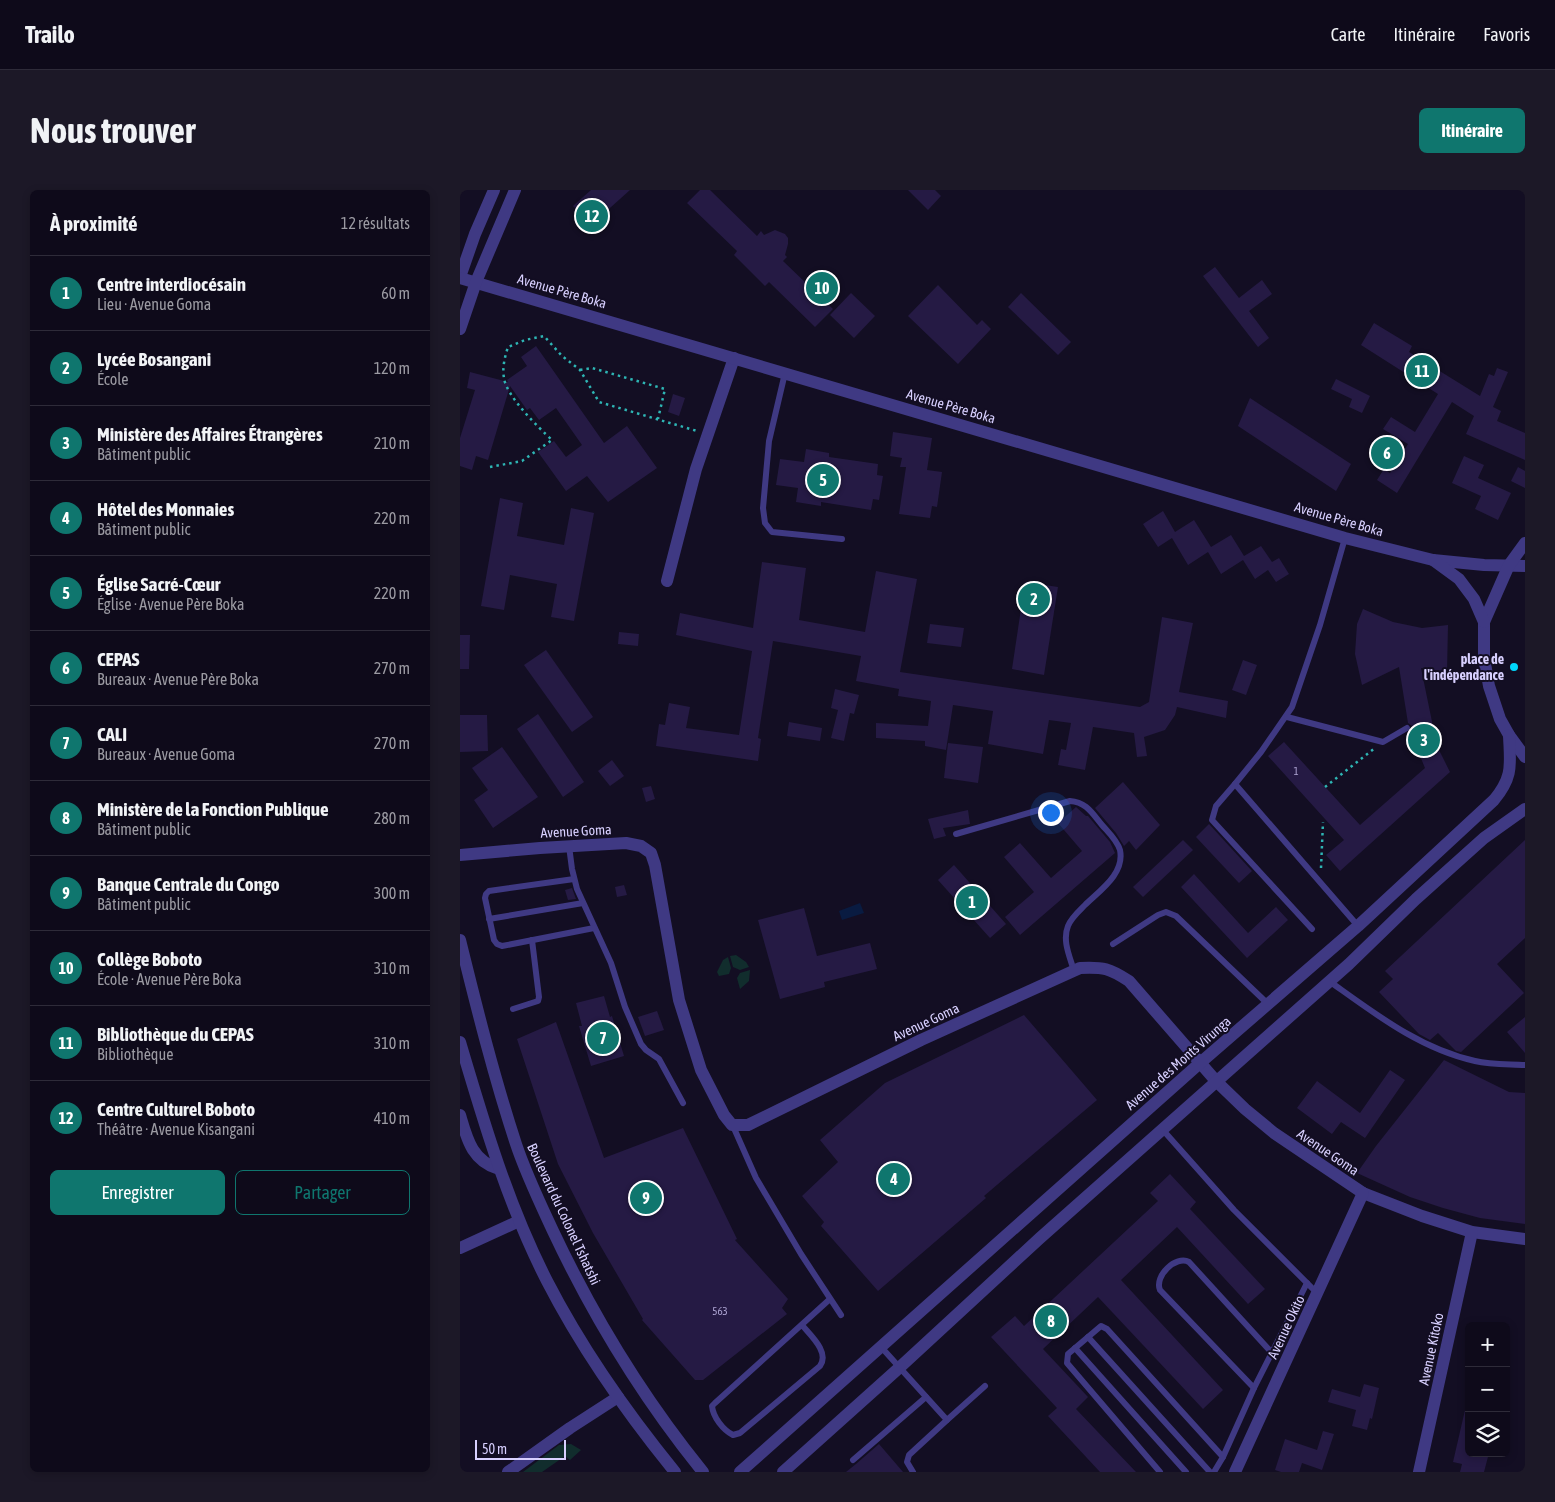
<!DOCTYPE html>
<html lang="fr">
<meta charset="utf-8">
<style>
:root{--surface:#0e0a1a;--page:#1c1827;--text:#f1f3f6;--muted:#9b9aa2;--line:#2e2b39;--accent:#0f766e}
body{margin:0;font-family:"Asap Condensed",sans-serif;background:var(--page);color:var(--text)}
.controls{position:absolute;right:15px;bottom:15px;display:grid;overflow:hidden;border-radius:8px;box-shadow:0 2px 8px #0003}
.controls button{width:45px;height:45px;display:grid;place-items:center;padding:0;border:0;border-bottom:1px solid var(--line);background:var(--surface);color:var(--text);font:25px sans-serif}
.scale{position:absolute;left:15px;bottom:12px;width:91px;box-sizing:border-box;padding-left:5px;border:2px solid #d8d0ff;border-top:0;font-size:14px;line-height:18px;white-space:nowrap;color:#d8d0ff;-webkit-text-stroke:4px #130e23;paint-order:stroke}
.you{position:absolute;left:590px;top:622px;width:18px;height:18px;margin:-12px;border:4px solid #fff;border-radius:50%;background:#1a73e8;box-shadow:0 0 0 8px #1a73e833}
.badge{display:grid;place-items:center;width:32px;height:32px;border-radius:50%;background:var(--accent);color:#fff;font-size:16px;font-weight:700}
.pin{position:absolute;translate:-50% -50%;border:2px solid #fff;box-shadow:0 1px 5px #0006}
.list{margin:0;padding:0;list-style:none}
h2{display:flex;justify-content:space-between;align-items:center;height:65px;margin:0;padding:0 20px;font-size:21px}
h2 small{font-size:16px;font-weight:400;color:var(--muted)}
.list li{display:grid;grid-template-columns:32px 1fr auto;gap:15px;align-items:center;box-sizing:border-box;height:75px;padding:0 20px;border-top:1px solid var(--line)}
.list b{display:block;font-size:19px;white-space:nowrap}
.list p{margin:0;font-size:16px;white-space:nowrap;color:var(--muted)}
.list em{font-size:16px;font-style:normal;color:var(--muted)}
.actions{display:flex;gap:10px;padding:15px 20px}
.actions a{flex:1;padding:11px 0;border:1px solid var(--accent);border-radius:8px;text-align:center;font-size:18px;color:var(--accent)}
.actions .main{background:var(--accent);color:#fff}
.icon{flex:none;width:28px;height:28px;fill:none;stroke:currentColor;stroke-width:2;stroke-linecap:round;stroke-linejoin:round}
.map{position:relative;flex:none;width:1065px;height:1282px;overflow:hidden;border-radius:8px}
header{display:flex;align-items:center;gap:30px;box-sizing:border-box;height:70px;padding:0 25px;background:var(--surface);border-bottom:1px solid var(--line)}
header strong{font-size:24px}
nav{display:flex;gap:28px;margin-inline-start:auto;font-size:18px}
.intro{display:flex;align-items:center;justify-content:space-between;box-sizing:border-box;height:120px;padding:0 30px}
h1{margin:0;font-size:35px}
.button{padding:12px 22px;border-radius:8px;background:var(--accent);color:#fff;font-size:18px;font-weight:700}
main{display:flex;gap:30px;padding:0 30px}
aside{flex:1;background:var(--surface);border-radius:8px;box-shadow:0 2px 8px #0003}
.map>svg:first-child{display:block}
.green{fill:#112d2d}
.water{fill:#091b41}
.building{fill:#251a44}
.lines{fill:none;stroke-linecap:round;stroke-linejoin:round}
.path{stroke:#2eb5b4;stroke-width:2.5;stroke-dasharray:2.5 4;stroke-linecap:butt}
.service{stroke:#3f3983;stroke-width:6}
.minor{stroke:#3f3983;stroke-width:12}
.tertiary{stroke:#3f3983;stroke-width:12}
.poi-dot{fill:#00d6fb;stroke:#130e23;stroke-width:2}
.labels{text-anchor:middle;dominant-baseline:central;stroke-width:4;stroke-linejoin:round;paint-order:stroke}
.number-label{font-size:11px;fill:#aba2d0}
.street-label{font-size:14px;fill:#d8d0ff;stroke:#130e23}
.poi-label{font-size:14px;font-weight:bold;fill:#d8d0ff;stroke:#130e23;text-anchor:end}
</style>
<header>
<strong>Trailo</strong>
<nav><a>Carte</a><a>Itinéraire</a><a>Favoris</a></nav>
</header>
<div class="intro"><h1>Nous trouver</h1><a class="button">Itinéraire</a></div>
<main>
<aside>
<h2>À proximité<small>12 résultats</small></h2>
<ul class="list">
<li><span class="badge">1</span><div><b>Centre interdiocésain</b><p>Lieu · Avenue Goma</p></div><em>60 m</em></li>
<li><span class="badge">2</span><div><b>Lycée Bosangani</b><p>École</p></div><em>120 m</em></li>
<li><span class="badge">3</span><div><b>Ministère des Affaires Étrangères</b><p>Bâtiment public</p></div><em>210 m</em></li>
<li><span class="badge">4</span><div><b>Hôtel des Monnaies</b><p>Bâtiment public</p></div><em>220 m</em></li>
<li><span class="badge">5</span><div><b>Église Sacré-Cœur</b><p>Église · Avenue Père Boka</p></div><em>220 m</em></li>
<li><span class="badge">6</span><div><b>CEPAS</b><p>Bureaux · Avenue Père Boka</p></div><em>270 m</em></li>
<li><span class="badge">7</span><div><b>CALI</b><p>Bureaux · Avenue Goma</p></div><em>270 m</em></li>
<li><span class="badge">8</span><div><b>Ministère de la Fonction Publique</b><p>Bâtiment public</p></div><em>280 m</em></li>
<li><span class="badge">9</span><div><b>Banque Centrale du Congo</b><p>Bâtiment public</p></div><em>300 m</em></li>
<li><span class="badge">10</span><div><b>Collège Boboto</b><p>École · Avenue Père Boka</p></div><em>310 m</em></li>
<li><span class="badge">11</span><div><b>Bibliothèque du CEPAS</b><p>Bibliothèque</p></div><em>310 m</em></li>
<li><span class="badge">12</span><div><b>Centre Culturel Boboto</b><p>Théâtre · Avenue Kisangani</p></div><em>410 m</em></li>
</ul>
<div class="actions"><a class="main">Enregistrer</a><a>Partager</a></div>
</aside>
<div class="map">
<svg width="1065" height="1282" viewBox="0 0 1065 1282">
<rect width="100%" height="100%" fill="#130e23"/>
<g class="green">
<path d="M276,765L286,772L289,777L280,780L273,777L270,766Z"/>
<path d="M268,767L271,778L269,784L259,786L257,782L263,770Z"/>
<path d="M290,780L289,791L280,799L277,788L280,783Z"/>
<path d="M111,1254L121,1260L110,1270L105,1266L82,1282H63L99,1255Z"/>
</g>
<path class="water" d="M400,713L404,723L382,730L379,721Z"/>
<g class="building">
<path d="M131,0H170L131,35L113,16Z"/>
<path d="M240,0H250L297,46L301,41L304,45L315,40L325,44L328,48V54L325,65L327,67L323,71L373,119L355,137L309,92L305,96L274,65L277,61L227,13Z"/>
<path d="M448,0H475L481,6L468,20Z"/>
<path d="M755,77L779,108L802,90L812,104L789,121L809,148L798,157L743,86Z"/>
<path d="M478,95L517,135L522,130L531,139L498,174L448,126Z"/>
<path d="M391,103L415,126L394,148L370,125Z"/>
<path d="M561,103L611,152L598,165L548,117Z"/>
<path d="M914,133L952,156L949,162L1020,206L1029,184L1034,186L1037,178L1048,182L1033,217L1041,221L1037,231L1065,243V270L1006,244L1014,226L992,212L937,303L917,290L924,279L930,283L948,254L923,239L931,227L955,242L978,204L901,155Z"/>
<path d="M76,156L144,253L167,236L197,278L148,312L127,286L106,301L78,262L94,251L106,267L122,255L96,218L79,230L70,218L67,220L50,196L28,270L16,266L12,280L0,276V248L15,200L7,198L10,182L48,192L47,190L67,176L61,167Z"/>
<path d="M876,189L910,206L902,223L889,217L892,209L871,199Z"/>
<path d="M213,204L225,208L219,226L208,222Z"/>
<path d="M790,208L891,274L876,301L778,236Z"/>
<path d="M433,242L472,248L467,280L482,282L477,317L472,316L470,328L439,324L446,277H440L442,268L430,266Z"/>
<path d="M346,259L369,263V267L418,274L417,285L423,286L419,310L413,309L411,320L361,312V316L336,312L338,298L316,295L320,269L344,272Z"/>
<path d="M1004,266L1024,275L1018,288L1051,303L1038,330L1015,319L1021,306L992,293Z"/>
<path d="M1058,277L1065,281V298L1051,291Z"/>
<path d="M40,308L63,313L57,346L104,355L111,318L134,323L114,431L91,427L97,394L50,385L44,420L21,416Z"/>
<path d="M703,321L715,342L734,330L751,357L771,345L784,366L801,356L812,372L819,368L829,384L816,392L808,380L795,389L783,370L761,384L748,362L728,375L712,348L698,357L683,334Z"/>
<path d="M302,372L346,378L339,430L405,442L416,381L457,389L440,482L680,517L689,512L702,427L733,433L719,502L768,511L766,528L717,517L715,525L705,540L684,547L687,566L677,567L674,543L633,537L625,580L598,575L601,559L606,560L611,533L589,530L583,564L528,554L533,521L493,515L486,560L465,556V551L416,548V533L468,536L471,511L438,506L439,499L396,491L401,466L313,451L298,548L301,549L298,571L196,556L199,534L205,535L209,513L230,517L226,538L279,545L292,461L216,445L220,423L293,438Z"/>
<path d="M565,392L598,397L584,485L552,479Z"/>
<path d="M903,419L933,432L962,438L988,435L987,482L961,478L977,556L990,582L880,681L866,665L884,650L808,566L824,552L900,635L965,578L950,542L952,536L948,533L939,477L902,495L895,464L897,434Z"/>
<path d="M470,434L504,438L501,457L467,453Z"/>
<path d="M159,442L179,444L178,456L158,454Z"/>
<path d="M0,445H10L9,479H0Z"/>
<path d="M86,460L133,527L112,542L64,475Z"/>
<path d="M783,470L797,475L786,505L772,500Z"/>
<path d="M375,499L399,505L394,524L390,523L384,551L371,548L378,520L371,518Z"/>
<path d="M78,524L124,592L103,607L57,539Z"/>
<path d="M0,525H27L28,561L0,562Z"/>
<path d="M329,532L362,538L360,551L327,546Z"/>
<path d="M488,553L523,557L518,593L484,588Z"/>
<path d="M42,557L78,607L33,638L14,610L28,600L12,578Z"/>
<path d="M152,570L164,586L150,596L138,581Z"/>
<path d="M663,592L700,635L676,660L669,651L664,656L656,643L635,618Z"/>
<path d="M191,596L195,609L186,612L182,598Z"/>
<path d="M616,617L626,626H628L650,652L655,663L560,745L545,727L574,702L544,667L560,653L591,688L622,661L598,633Z"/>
<path d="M508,620L510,634L483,638L486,646L474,649L468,629Z"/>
<path d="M749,634L792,681L779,693L736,647Z"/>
<path d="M723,650L733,660L683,707L673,697Z"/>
<path d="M1065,650V748L1037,774L1064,803L1001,862L996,861L978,843L970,850L959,844L919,802L933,789L925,781Z"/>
<path d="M494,675L546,734L530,748L478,690Z"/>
<path d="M734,684L788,743L816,717L828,730L787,768L721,697Z"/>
<path d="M164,695L167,705L157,707L155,697Z"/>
<path d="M112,698L116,709L108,710L105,700Z"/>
<path d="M344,718L357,766L410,753L417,779L364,792L365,797L320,809L298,730Z"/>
<path d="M144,806L150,827L152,826L164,866L131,876L119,836H122L116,813Z"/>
<path d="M197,821L204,840L185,846L178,827Z"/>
<path d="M564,825L637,910L524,1006L526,1008L418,1101L361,1036L364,1032L342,1006L378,972L360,950L425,893Z"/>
<path d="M1065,827V863L1047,842Z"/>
<path d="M96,832L144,968L223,938L277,1049L275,1050L328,1109L322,1118L327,1124L243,1190H235L182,1130L183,1129L133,1043L98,974L57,849Z"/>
<path d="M984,870L1049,902L1065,903V1034L1020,1028L983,1018L950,1007L897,983L916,956Z"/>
<path d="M930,880L945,890L905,948L881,932L872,944L837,918L857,891L900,923Z"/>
<path d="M710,984L736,1012L730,1019L805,1099L788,1114L717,1037L661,1090L763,1200L743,1219L638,1107L583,1159L628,1207L616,1219L676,1282H640L588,1226L597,1218L531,1147L555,1126L564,1136L698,1011L690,1003Z"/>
<path d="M904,1194L919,1198L912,1229L910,1228L907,1240L892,1236L896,1220L868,1212L872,1199L900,1207Z"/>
<path d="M1005,1220H1009V1263H1029L1024,1282H1000L1002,1274L993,1272Z"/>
<path d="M863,1241L874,1244L862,1280L842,1273L839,1282H821L815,1280L825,1249L857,1260Z"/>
<path d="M419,1254L443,1282H386L396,1274Z"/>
</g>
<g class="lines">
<g class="path">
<path d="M120,180L132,178L205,199L198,229"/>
<path d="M30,277L62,271L92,250C79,238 46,206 44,188C42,178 45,166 48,157L65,150L84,146L102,166L120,180L139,212L237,241"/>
<path d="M865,597L915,558"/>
<path d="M861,678L863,632"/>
</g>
<g class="service">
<path d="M325,183L309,251L303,318L305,333L312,342L382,349"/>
<path d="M885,348L860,435L832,517L801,562L775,594L898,736"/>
<path d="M827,527L923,552L947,538"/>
<path d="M775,594L756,616L752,630L852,739"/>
<path d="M496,644L610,611C626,612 632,623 642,635C648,642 657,650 660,660C665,684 639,701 625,715C619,721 611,728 608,736C602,751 610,767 614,781"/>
<path d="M109,656L112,679L117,699L151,773L165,817L181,854L186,860L199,869L223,913"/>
<path d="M114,689L29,701L26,704L25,708L34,750L37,754L42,756L134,738"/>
<path d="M29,729L123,713"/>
<path d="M653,754L698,725L706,722L716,726L808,814"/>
<path d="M869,791C914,823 960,859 1015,871C1031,875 1049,874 1065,875"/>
<path d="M53,819L78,811L79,807L72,750"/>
<path d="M273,936L296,988L341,1064L381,1125"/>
<path d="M702,939L774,1020L857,1103"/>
<path d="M342,1135C350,1145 370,1162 360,1176L280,1243L273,1245C263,1240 253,1227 252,1216L255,1213L370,1109"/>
<path d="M628,1147L750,1282"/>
<path d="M422,1158L487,1230L449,1265L447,1272L453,1282"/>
<path d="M615,1158L726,1282"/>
<path d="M794,1198L700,1100C694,1086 716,1065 729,1072L812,1163"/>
<path d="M487,1230L525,1196"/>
<path d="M763,1267L794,1198L847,1093"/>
<path d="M393,1270L466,1207"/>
<path d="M700,1282L607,1173L608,1164L641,1136L647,1139L763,1267L754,1282"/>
</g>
<g class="minor">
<path d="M207,391L236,279L274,168"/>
<path d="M0,665L80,658L166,653L181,656L191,663L195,675L219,810L241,880L264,925L272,935H288L461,850L620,778C644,777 649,778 669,791L756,891L785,919L814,943L903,1003L962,1026L1012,1042L1065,1049"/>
<path d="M0,925C7,949 12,971 39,979"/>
<path d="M0,1058L59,1031"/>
<path d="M48,1282L110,1238L158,1207"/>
<path d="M775,1282L903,1003"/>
<path d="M959,1282L1012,1042"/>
</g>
<g class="tertiary">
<path d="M0,87L15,44L34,0"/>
<path d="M0,88L885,348L973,370L1024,375L1065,376"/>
<path d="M0,139L16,92L55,0"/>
<path d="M1065,353L1049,375L1024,432V468L1029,496L1040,529L1049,545L1065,567"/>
<path d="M973,370L999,389L1014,409L1024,432"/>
<path d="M0,750C17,819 34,887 56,954C66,984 80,1013 93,1041C134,1128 183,1208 243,1282"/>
<path d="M0,852C24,933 48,1015 87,1091C122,1159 167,1223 215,1282"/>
<path d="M280,1282L740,873L898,736L1034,610C1054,586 1050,574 1049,545"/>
<path d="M323,1282L439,1178L580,1048L889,774L956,709L1024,648L1065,619"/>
</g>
</g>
<circle class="poi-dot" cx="1054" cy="477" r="5"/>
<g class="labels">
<g class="number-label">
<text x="836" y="581">1</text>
<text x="260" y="1121">563</text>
</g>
<g class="street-label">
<text transform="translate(102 101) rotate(16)">Avenue Père Boka</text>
<text transform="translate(491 216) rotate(16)">Avenue Père Boka</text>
<text transform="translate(879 329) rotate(16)">Avenue Père Boka</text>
<text transform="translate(116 641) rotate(-3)">Avenue Goma</text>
<text transform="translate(466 832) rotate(-25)">Avenue Goma</text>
<text transform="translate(718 873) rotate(-41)">Avenue des Monts Virunga</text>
<text transform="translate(868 962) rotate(34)">Avenue Goma</text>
<text transform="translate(104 1024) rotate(65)">Boulevard du Colonel Tshatshi</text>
<text transform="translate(826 1137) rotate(-65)">Avenue Okito</text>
<text transform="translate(971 1159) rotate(-78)">Avenue Kitoko</text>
</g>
<g class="poi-label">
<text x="1044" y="469">place de<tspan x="1044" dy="16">l'indépendance</tspan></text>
</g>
</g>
</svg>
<div class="controls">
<button>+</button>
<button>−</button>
<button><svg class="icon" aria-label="layers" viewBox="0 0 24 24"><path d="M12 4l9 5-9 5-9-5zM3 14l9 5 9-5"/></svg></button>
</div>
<div class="scale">50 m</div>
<div class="you"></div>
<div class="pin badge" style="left:512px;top:712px">1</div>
<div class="pin badge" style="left:574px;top:409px">2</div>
<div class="pin badge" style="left:964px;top:550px">3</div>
<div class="pin badge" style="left:434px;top:989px">4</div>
<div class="pin badge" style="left:363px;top:290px">5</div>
<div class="pin badge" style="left:927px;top:263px">6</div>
<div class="pin badge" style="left:143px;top:848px">7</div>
<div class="pin badge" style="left:591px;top:1131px">8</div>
<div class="pin badge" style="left:186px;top:1008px">9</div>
<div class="pin badge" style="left:362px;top:98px">10</div>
<div class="pin badge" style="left:962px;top:181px">11</div>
<div class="pin badge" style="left:132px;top:26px">12</div>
</div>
</main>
